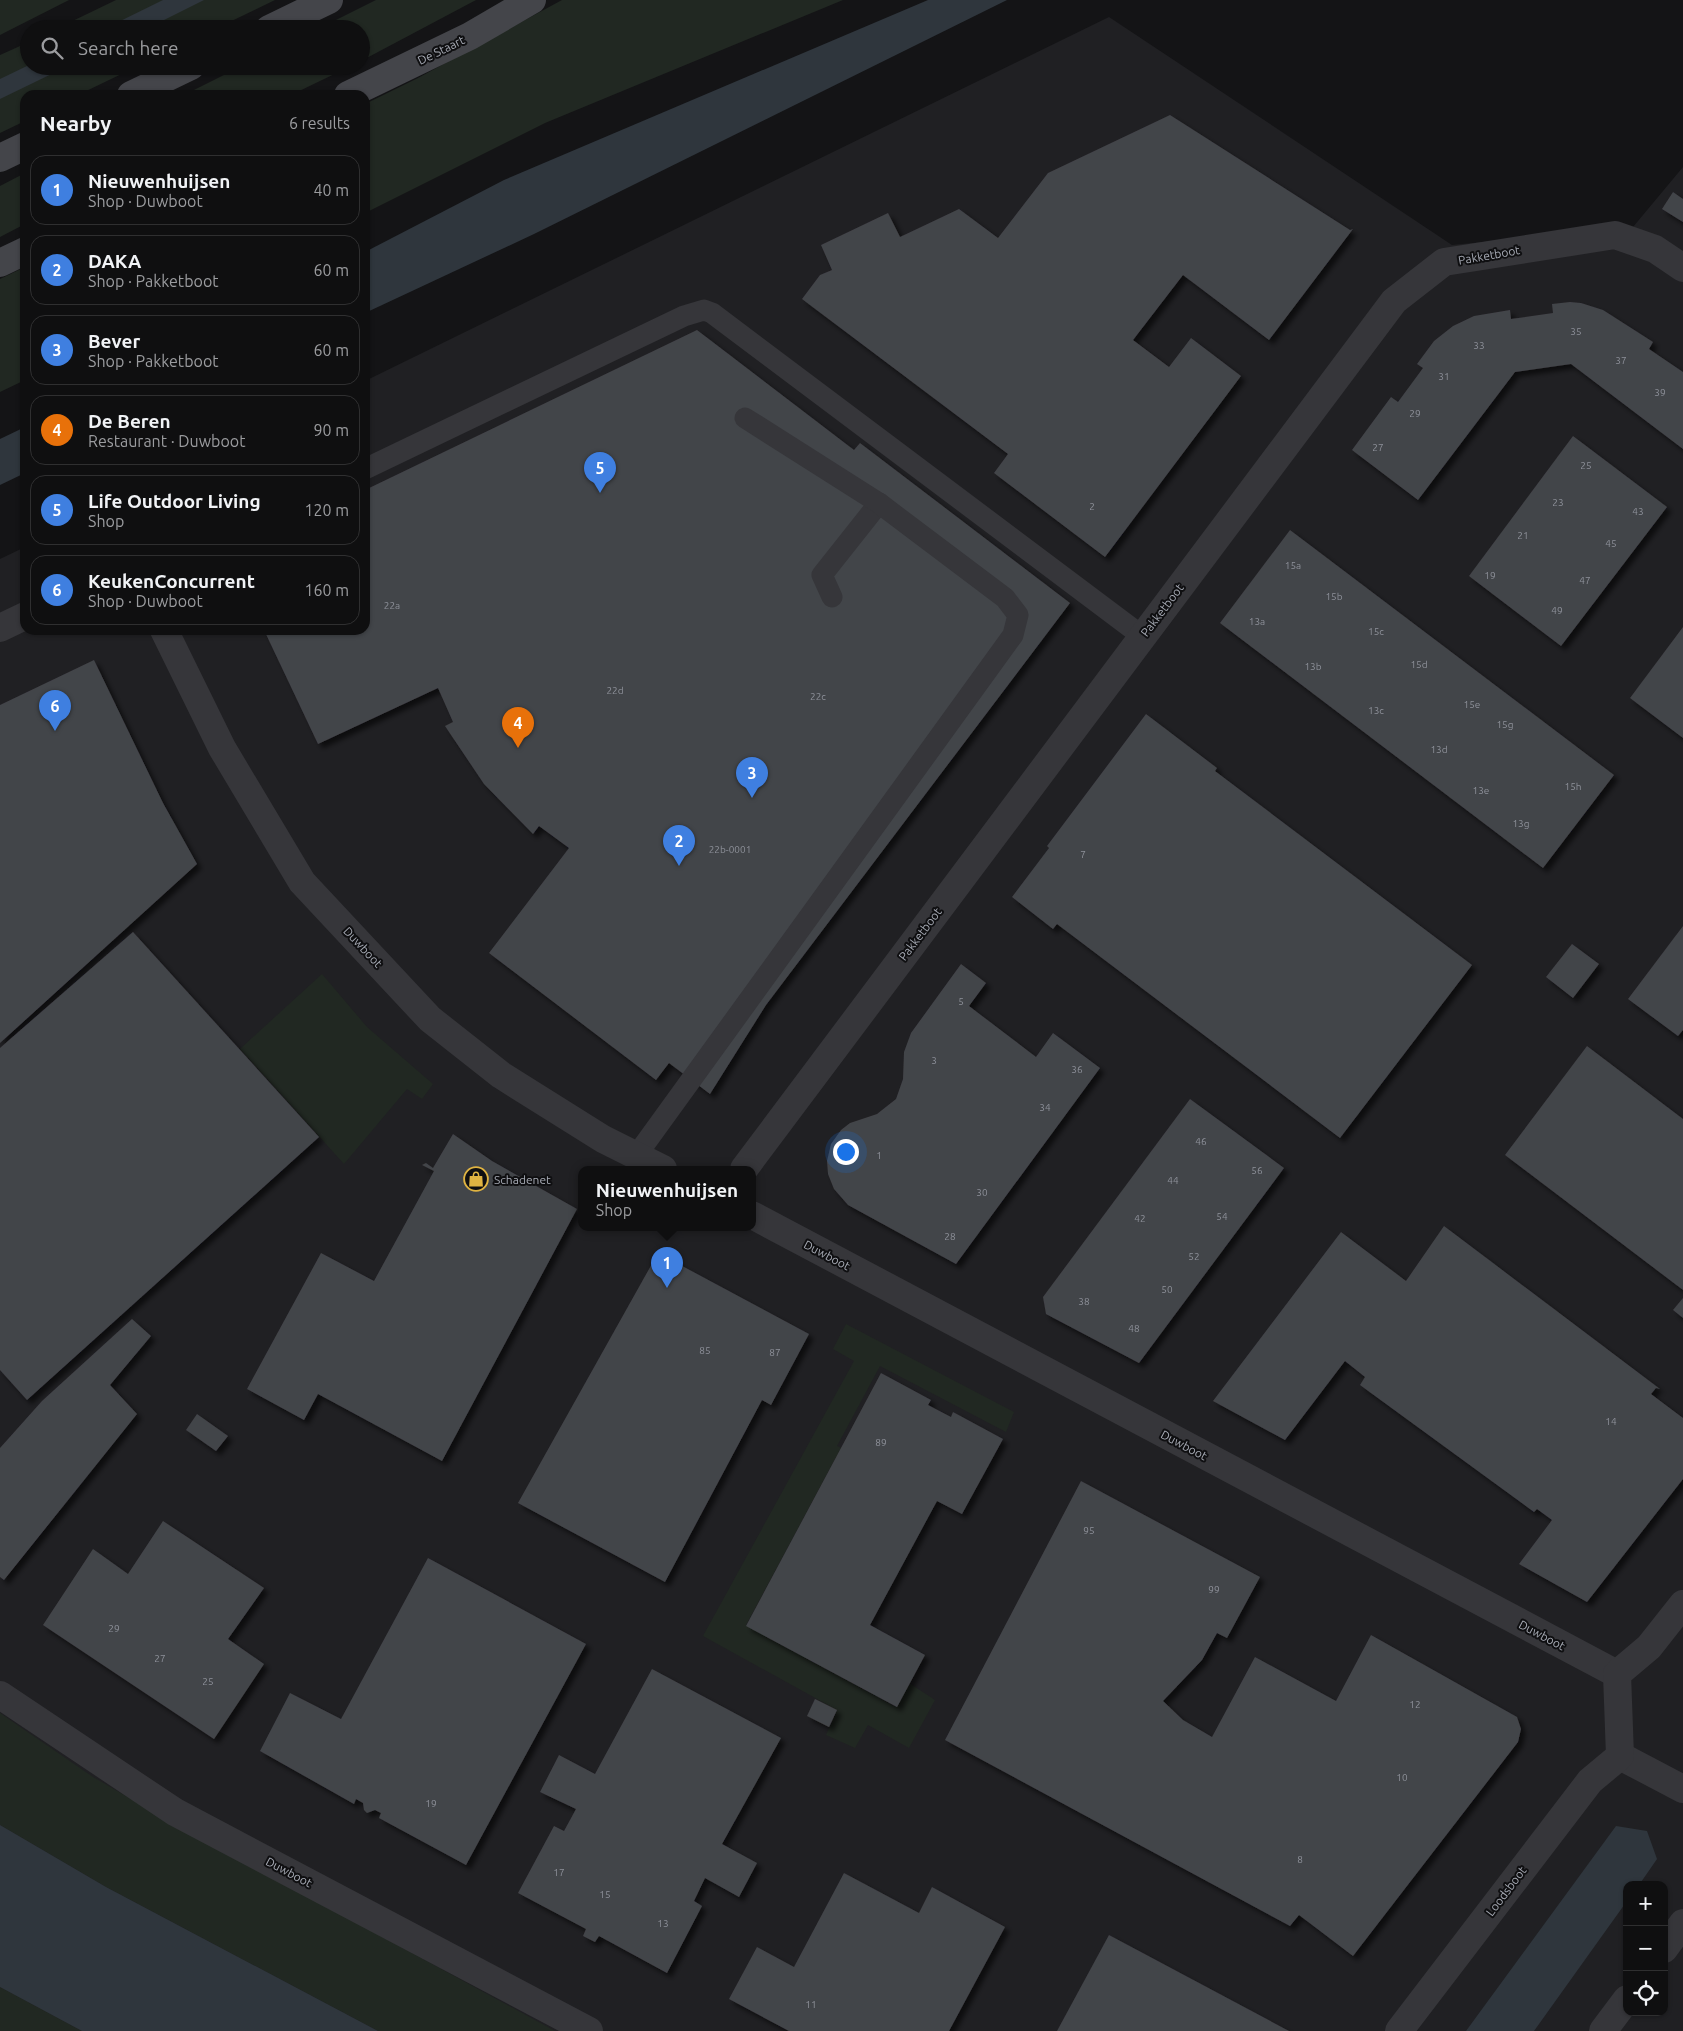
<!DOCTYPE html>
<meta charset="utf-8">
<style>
:root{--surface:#0f0f10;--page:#1d1d1e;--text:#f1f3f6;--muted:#9b9c9f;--line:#2f2f30;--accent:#d93025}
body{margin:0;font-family:Ubuntu,sans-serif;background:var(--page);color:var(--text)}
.controls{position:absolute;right:15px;bottom:15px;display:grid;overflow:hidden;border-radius:10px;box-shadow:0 1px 4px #0004}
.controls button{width:45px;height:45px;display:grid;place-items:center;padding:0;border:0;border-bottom:1px solid var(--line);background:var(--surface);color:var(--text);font:25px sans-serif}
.you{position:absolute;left:845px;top:1151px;width:18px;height:18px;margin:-12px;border:4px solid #fff;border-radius:50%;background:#1a73e8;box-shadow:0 0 0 8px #1a73e833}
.badge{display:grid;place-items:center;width:32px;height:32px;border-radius:50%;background:var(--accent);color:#fff;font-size:16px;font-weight:700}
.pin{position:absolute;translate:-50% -41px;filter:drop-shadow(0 1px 2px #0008)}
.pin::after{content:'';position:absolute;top:26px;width:18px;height:15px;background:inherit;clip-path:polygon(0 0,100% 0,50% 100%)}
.popup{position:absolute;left:578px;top:1166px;width:178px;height:65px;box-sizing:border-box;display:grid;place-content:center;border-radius:10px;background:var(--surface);filter:drop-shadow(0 1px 4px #0005);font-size:16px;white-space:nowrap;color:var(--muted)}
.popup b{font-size:19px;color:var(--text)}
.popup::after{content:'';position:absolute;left:50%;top:100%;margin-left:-10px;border:10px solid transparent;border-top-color:var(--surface)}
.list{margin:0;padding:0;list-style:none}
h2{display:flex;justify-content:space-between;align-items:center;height:65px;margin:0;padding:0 20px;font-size:21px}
h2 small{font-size:16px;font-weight:400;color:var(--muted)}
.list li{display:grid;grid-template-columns:32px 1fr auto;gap:15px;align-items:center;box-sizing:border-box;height:70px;margin:0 10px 10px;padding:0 10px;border:1px solid var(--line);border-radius:15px}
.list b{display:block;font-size:19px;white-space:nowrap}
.list p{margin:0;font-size:16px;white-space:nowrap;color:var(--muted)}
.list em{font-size:16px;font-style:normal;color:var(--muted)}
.icon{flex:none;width:28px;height:28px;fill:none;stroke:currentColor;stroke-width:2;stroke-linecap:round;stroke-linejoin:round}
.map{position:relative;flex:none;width:1683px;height:2031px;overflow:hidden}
.search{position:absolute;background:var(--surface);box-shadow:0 1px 4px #0004;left:20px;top:20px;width:350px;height:55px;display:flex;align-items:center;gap:12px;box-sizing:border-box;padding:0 18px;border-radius:28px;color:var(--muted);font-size:19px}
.panel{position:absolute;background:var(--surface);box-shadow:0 1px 4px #0004;left:20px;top:90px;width:350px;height:545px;border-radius:15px}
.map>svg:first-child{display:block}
.built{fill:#202023;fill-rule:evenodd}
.green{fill:#212822}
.water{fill:#2f363d}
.building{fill:#434449;filter:url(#shadow)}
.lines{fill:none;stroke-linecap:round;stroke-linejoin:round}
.lane{stroke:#36363a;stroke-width:21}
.street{stroke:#36363a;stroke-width:28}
.secondary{stroke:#44454a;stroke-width:28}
.labels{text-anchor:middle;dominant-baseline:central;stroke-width:4;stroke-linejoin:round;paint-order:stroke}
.number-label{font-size:10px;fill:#8e919a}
.street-label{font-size:12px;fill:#a7abb5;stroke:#0f0f11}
.poi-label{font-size:12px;fill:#a7abb5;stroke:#0f0f11;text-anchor:start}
</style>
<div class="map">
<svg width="1683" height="2031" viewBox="0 0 1683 2031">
<defs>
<filter id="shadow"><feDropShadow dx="4.5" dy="4.5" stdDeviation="2.5" flood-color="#0009"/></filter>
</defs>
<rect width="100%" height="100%" fill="#141416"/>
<path class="built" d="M1109,17L1452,245L1633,227L1683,167V2031H0V559L25,547V630H365V381ZM582,1169H752V1227H582ZM1627,1885H1664V2012H1627Z"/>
<g class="green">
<path d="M0,0H69L0,35Z"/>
<path d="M116,0H275L215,29H56Z"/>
<path d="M376,0H476L361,61V29H318Z"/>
<path d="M562,0H843L545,123L365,213V104L418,78Z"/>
<path d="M29,42V66H138L78,95H25V121L0,133V55Z"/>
<path d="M242,66H351L291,95H184Z"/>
<path d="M25,173V224L0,237V186Z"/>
<path d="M25,267V380L0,392V279Z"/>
<path d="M322,974L367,1027L433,1084L422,1099L407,1089L344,1164L240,1049Z"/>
<path d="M846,1324L1014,1412L1006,1432L880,1366L837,1446L841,1448L746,1625L896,1707L909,1683L935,1700L909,1748L868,1725L855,1748L826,1735L837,1710L703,1636L854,1361L833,1349Z"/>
<path d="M0,1713L93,1777L152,1811L555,2031H378L106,1887L0,1825Z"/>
<path d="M0,1987L82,2031H0Z"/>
</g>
<g class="water">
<path d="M163,0H204L146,29H104Z"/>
<path d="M928,0H1007L534,234L365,313V252L504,180Z"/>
<path d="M29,65L68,66L0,99V79Z"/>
<path d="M25,427V473L0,485V439Z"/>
<path d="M0,1825L106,1887L378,2031H82L0,1987Z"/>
<path d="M1616,1826L1647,1831L1657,1859L1639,1885H1627V1901L1534,2031H1466Z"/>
</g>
<g class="building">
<path d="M1170,115L1350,230L1353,229L1269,340L1183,275L1133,340L1169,367L1191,338L1241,376L1105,557L994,473L1008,454L802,299L820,275L832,270L821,245L888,213L900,237L959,209L998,238L1048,173Z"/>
<path d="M1673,192L1683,199V222L1662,209Z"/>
<path d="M1570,302L1581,303L1603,310L1653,342L1649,349L1683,372V449L1571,364L1515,372L1418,500L1352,450L1391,397L1398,402L1423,368L1417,364L1434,341L1453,326L1474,316L1510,310L1511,319L1553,313L1552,304Z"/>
<path d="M697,330L854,450L860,443L1070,603L766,1005L710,1094L669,1063L656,1080L489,953L569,848L539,826L533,834L484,784L445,726L453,722L438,688L318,744L264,630H365V490Z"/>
<path d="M1573,436L1667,507L1561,646L1469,576Z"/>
<path d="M1290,530L1614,775L1543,868L1220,623Z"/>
<path d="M1683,627V738L1630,698Z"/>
<path d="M94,660L163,803L197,864L0,1043V705Z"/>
<path d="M1146,714L1217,768L1215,771L1472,965L1340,1138L1057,924L1053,929L1012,897L1049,848L1047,846Z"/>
<path d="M1683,926V1030L1678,1036L1628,999Z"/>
<path d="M133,932L319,1137L27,1400L0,1370V1048Z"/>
<path d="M1572,944L1599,964L1573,998L1546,977Z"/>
<path d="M961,964L986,983L969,1006L1036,1057L1053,1033L1100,1068L956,1264L848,1205L834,1189L828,1174L827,1161L831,1144L841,1130L850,1123L877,1114L896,1099L903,1079L904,1052L911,1033Z"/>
<path d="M1587,1046L1683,1119V1290L1505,1155Z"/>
<path d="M1190,1099L1284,1168L1139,1363L1046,1314L1043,1297Z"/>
<path d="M453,1134L492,1161L577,1209L442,1461L318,1394L304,1420L247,1389L321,1253L374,1281L434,1171L422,1165L426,1163L433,1168Z"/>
<path d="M1444,1226L1660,1389L1656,1388L1651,1394L1683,1418V1479L1587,1602L1519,1564L1552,1520L1537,1509L1534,1512L1360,1385L1365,1377L1345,1361L1285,1440L1213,1401L1341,1232L1406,1281Z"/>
<path d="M658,1253L809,1334L771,1405L762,1400L665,1582L518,1503Z"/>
<path d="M1683,1298V1318L1673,1310Z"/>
<path d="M132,1319L151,1336L110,1385L137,1414L4,1580L0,1577V1448L42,1401Z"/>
<path d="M881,1373L931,1400L928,1405L951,1417L953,1412L1003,1439L962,1514L937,1501L870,1625L925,1655L897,1707L746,1626Z"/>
<path d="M197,1414L228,1436L216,1451L186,1430Z"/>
<path d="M1081,1481L1260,1577L1227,1638L1217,1633L1202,1660L1163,1701L1183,1720L1212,1737L1255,1657L1336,1701L1371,1635L1517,1717L1521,1729L1518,1742L1353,1956L1299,1915L1290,1926L945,1740Z"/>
<path d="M163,1521L264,1588L228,1639L264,1664L214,1739L43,1625L93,1549L128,1574Z"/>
<path d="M428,1558L586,1644L466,1865L379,1818L381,1813L375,1810L367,1813L364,1810L363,1803L356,1799L354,1804L260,1751L290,1693L341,1719Z"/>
<path d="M652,1669L781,1738L722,1844L757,1863L739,1897L705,1878L694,1901L702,1906L667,1973L599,1936L595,1942L583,1936L586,1929L518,1893L554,1826L564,1831L576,1809L540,1792L559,1755L595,1774Z"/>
<path d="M815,1699L837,1710L829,1727L807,1716Z"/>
<path d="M844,1873L919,1913L932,1887L1005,1927L949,2031H789L729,1999L757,1947L794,1967Z"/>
<path d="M1109,1935L1289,2031H1057Z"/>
</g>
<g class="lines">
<g class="lane">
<path d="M365,469L684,316L704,310L712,313L1142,636"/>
<path d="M832,597L822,575L879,503"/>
<path d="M636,1156L1013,635L1018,615L1005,598L879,503L745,418"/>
</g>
<g class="street">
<path d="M0,628L25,616"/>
<path d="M164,630L222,748L302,882L430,1019L501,1075L603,1139L663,1169"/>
<path d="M744,1169L1394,301L1444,262L1615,235L1655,249L1683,268"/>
<path d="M752,1215L1617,1674"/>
<path d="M0,1695L175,1812L589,2031"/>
<path d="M1620,1756L1683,1789"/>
<path d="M1664,1949L1683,1923"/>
<path d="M1399,2031L1590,1781L1620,1756L1617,1674L1649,1647L1683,1604"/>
<path d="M1603,2031L1627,1999"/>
</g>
<g class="secondary">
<path d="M269,29L329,0"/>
<path d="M131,95L191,66"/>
<path d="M348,95L470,36L532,0"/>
<path d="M0,158L25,146"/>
<path d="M0,263L25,251"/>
</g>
</g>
<defs>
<g id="shop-ring" transform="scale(1.25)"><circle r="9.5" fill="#0f0f11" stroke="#e0b442" stroke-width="1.5"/><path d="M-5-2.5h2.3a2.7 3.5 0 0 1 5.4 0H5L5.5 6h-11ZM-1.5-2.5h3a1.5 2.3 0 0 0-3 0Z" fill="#e0b442"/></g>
</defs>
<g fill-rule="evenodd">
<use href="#shop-ring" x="476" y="1179"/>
</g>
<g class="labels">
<g class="number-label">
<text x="1576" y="331">35</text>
<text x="1479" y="345">33</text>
<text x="1621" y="360">37</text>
<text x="1444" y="376">31</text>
<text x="1660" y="392">39</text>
<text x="1415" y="413">29</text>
<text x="1378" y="447">27</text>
<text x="1586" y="465">25</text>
<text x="1558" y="502">23</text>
<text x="1092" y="506">2</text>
<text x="1638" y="511">43</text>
<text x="1523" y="535">21</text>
<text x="1611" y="543">45</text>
<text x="1293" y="565">15a</text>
<text x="1490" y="575">19</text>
<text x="1585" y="580">47</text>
<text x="1334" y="596">15b</text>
<text x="392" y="605">22a</text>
<text x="1557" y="610">49</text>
<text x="1257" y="621">13a</text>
<text x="1376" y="631">15c</text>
<text x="1419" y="664">15d</text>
<text x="1313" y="666">13b</text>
<text x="615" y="690">22d</text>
<text x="818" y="696">22c</text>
<text x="1472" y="704">15e</text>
<text x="1376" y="710">13c</text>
<text x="1505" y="724">15g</text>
<text x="1439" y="749">13d</text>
<text x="1573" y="786">15h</text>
<text x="1481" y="790">13e</text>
<text x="1521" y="823">13g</text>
<text x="730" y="849">22b-0001</text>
<text x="1083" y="854">7</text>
<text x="961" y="1001">5</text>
<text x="934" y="1060">3</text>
<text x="1077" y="1069">36</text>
<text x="1045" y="1107">34</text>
<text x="1201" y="1141">46</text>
<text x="879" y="1155">1</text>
<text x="1257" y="1170">56</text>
<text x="1173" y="1180">44</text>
<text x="982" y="1192">30</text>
<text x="1222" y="1216">54</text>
<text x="1140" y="1218">42</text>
<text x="950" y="1236">28</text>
<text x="1194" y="1256">52</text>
<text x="1167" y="1289">50</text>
<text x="1084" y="1301">38</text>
<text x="1134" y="1328">48</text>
<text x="705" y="1350">85</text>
<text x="775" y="1352">87</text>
<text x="1611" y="1421">14</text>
<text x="881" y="1442">89</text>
<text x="1089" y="1530">95</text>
<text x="1214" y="1589">99</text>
<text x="114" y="1628">29</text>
<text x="160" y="1658">27</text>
<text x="208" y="1681">25</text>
<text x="1415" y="1704">12</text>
<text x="1402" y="1777">10</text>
<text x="431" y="1803">19</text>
<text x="1300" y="1859">8</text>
<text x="559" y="1872">17</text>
<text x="605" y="1894">15</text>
<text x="663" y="1923">13</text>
<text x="811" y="2004">11</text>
</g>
<g class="street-label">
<text transform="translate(441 50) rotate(-26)">De Staart</text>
<text transform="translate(1489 255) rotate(-10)">Pakketboot</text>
<text transform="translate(1162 610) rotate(-53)">Pakketboot</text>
<text transform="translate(920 934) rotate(-53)">Pakketboot</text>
<text transform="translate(363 947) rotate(47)">Duwboot</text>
<text transform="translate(827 1255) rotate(28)">Duwboot</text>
<text transform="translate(1184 1445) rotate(28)">Duwboot</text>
<text transform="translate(1542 1635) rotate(28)">Duwboot</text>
<text transform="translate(289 1872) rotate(28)">Duwboot</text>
<text transform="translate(1506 1891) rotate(-53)">Loodsboot</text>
</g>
<g class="poi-label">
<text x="494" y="1179">Schadenet</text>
</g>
</g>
</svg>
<div class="controls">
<button>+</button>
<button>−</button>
<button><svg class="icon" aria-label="locate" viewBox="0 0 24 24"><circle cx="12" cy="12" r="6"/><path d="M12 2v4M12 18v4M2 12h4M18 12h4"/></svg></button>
</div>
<div class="you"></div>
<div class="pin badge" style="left:667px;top:1288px;background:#3f7fe0">1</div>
<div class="popup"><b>Nieuwenhuijsen</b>Shop</div>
<div class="pin badge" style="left:679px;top:866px;background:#3f7fe0">2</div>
<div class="pin badge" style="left:752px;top:798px;background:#3f7fe0">3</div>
<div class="pin badge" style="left:518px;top:748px;background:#e8710a">4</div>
<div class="pin badge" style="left:600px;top:493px;background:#3f7fe0">5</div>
<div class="pin badge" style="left:55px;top:731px;background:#3f7fe0">6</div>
<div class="search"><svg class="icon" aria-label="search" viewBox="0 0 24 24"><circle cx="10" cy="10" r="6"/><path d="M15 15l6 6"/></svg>Search here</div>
<section class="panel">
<h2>Nearby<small>6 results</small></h2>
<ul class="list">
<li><span class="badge" style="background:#3f7fe0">1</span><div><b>Nieuwenhuijsen</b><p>Shop · Duwboot</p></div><em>40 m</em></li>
<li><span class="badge" style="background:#3f7fe0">2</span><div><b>DAKA</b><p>Shop · Pakketboot</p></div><em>60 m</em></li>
<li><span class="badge" style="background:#3f7fe0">3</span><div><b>Bever</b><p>Shop · Pakketboot</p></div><em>60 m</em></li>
<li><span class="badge" style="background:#e8710a">4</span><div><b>De Beren</b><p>Restaurant · Duwboot</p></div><em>90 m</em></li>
<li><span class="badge" style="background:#3f7fe0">5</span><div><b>Life Outdoor Living</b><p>Shop</p></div><em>120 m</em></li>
<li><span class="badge" style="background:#3f7fe0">6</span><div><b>KeukenConcurrent</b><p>Shop · Duwboot</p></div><em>160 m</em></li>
</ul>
</section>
</div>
